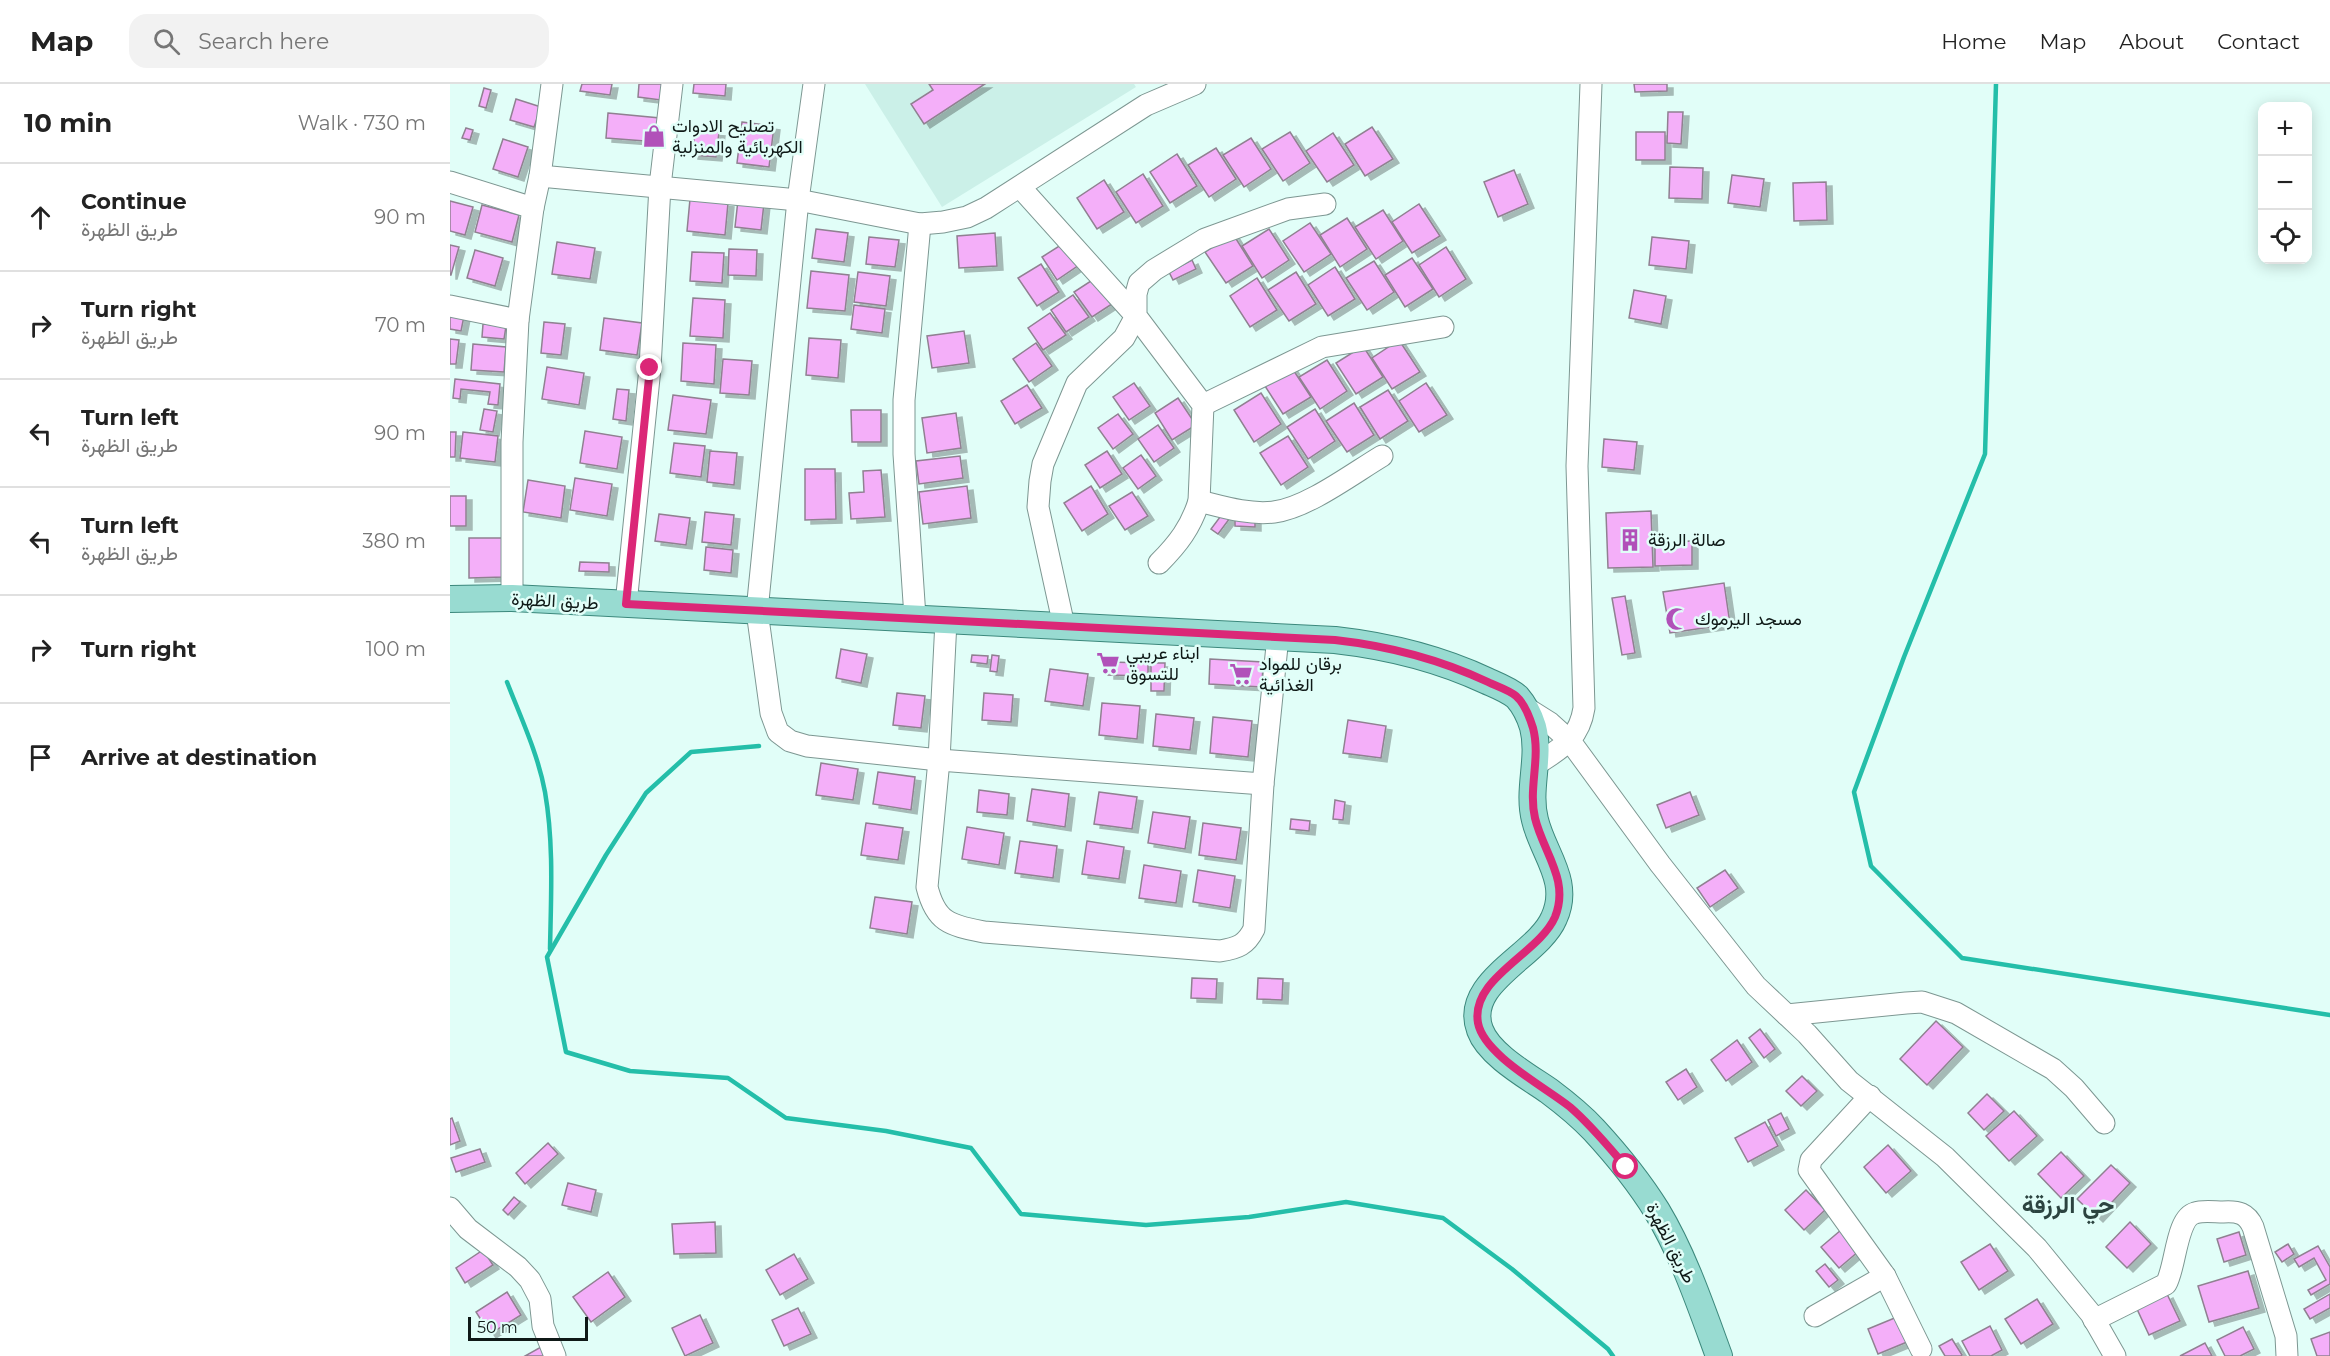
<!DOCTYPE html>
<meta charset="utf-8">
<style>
:root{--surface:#fff;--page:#f2f2f2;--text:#222;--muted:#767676;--line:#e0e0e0}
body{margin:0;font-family:Montserrat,Vazirmatn,sans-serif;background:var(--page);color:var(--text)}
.controls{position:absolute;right:18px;top:18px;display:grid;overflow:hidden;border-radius:12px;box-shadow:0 3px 15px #0003}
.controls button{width:54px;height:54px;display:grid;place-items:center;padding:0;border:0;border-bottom:2px solid var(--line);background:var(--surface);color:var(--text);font:30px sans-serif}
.scale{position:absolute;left:18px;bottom:15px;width:120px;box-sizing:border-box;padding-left:6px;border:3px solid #0f1917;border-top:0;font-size:16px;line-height:21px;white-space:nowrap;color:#0f1917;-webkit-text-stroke:4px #e1fef8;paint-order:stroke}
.stop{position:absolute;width:18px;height:18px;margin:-14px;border:4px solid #db2777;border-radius:50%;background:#fff}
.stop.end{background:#db2777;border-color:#fff;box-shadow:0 2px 6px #0008}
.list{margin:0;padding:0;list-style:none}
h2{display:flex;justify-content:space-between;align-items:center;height:78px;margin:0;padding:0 24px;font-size:26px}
h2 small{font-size:20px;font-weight:400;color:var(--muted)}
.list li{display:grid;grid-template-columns:39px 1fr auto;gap:18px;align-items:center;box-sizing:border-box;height:108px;padding:0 24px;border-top:2px solid var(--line)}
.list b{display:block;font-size:22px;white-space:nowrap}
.list p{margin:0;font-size:20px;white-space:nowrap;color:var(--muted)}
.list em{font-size:20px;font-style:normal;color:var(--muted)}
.icon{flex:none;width:33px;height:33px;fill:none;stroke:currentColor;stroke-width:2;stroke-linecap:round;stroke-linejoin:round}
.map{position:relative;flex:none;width:1880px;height:1272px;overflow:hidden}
header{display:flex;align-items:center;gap:36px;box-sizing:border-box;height:84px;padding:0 30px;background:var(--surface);border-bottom:2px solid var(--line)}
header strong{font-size:28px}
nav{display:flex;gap:33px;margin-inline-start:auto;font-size:21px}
.search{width:420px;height:54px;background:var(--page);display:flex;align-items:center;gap:15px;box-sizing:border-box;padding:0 21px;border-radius:18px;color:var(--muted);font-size:22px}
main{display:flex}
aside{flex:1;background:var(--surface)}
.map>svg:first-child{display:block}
.built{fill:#cbf0e8}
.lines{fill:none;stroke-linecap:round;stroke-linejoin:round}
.stream{stroke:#24bea9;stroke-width:4.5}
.building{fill:#f4aff9;stroke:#908091;stroke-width:1.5;filter:url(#shadow)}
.minor-casing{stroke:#7d9792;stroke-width:23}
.major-casing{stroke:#3c887c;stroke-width:28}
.minor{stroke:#fff;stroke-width:21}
.major{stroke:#98dbd1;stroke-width:26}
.route{stroke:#db2777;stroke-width:8}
.labels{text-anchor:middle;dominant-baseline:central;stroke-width:5;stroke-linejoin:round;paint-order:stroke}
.poi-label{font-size:18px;fill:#0f1917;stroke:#e1fef8;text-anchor:start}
.street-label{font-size:18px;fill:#0f1917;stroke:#e1fef8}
.district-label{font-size:24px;font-weight:bold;fill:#2c4440;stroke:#e1fef8}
</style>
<header>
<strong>Map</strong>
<div class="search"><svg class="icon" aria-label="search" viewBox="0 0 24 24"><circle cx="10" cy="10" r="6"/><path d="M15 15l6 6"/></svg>Search here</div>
<nav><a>Home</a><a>Map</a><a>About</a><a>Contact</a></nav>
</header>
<main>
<aside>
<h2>10 min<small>Walk · 730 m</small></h2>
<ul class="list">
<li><svg class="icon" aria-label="ahead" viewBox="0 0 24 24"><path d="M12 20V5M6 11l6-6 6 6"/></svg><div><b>Continue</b><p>طريق الظهرة</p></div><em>90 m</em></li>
<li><svg class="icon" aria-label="right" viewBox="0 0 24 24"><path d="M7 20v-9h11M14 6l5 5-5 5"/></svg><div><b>Turn right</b><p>طريق الظهرة</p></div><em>70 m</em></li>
<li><svg class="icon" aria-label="left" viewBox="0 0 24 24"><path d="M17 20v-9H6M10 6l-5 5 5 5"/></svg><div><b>Turn left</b><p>طريق الظهرة</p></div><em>90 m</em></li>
<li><svg class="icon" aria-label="left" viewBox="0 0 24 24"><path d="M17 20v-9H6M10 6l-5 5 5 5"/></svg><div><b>Turn left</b><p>طريق الظهرة</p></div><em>380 m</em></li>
<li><svg class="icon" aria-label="right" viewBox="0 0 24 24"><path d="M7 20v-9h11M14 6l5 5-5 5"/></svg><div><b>Turn right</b></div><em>100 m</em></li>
<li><svg class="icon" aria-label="arrive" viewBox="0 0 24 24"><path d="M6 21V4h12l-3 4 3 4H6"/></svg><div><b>Arrive at destination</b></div></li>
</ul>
</aside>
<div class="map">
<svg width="1880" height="1272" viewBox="0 0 1880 1272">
<defs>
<filter id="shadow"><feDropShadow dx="6" dy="4" stdDeviation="0" flood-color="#0004"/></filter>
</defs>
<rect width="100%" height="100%" fill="#e1fef8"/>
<path class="built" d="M415,0H684L686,3L492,123Z"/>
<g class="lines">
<g class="stream">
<path d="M1546,0L1535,370L1454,573L1404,708L1421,782L1512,874L1880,931"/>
<path d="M57,598C71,634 88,670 95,708C104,760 101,812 100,865"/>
<path d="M309,662L241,668L196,709L156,771L97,873L116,968L180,987L278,994L336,1034L436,1047L521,1064L571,1130L696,1141L799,1133L896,1118L993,1134L1062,1185L1158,1265L1163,1272"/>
</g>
</g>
<g class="building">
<path d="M132,0H162L160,11L130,7Z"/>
<path d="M189,0H213L211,16L188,13Z"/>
<path d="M244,0H276L275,12L243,9Z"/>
<path d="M479,0H535L474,40L461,20L483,6Z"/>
<path d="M1184,0H1217V7L1185,8Z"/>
<path d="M34,4L41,6L36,24L29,22Z"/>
<path d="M66,15L91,23L84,43L60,36Z"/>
<path d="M1218,28H1233L1231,60L1217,59Z"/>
<path d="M158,29L210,34L208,58L156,54Z"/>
<path d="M292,38L324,42L319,83L287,79Z"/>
<path d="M922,43L943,75L915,92L895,60Z"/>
<path d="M16,44L23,46L20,56L12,54Z"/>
<path d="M245,46L269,48L266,73L242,71Z"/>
<path d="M840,48L860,79L833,97L812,65Z"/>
<rect x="1186" y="48" width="29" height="28"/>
<path d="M883,49L904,81L877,98L856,67Z"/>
<path d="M801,54L821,85L794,103L773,71Z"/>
<path d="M53,55L78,63L68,93L43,85Z"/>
<path d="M766,64L786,95L759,113L738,81Z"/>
<path d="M727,70L747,102L720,119L700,88Z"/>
<path d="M1220,83L1253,84L1252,115L1219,114Z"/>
<path d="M1064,86L1078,120L1048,133L1034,98Z"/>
<path d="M693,90L713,122L686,139L666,108Z"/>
<path d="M1282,91L1314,95L1310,123L1278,119Z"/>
<path d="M654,96L674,128L647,145L627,114Z"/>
<path d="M1376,98L1377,136L1344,137L1343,99Z"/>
<path d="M240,115L278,119L275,151L237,147Z"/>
<path d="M288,116L314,119L311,146L285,143Z"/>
<path d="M0,117L23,123L15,151L0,147Z"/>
<path d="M969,120L990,152L962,169L942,138Z"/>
<path d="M32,121L69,131L62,158L25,148Z"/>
<path d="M933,126L953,157L926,175L905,143Z"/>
<path d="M897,134L917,165L890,183L870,151Z"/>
<path d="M860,139L881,170L854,188L833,157Z"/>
<path d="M366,145L398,149L394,178L362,174Z"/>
<path d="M819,145L839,176L812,194L792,162Z"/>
<path d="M545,149L547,182L509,184L507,152Z"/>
<path d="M783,150L803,182L776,199L755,168Z"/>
<path d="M419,153L449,156L445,183L416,180Z"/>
<path d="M1202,153L1239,157L1236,185L1199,181Z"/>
<path d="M107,158L145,164L140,195L102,190Z"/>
<path d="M614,159L629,181L607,196L592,173Z"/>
<path d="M0,161L9,163L1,191H0Z"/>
<path d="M996,163L1016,195L989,213L969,181Z"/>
<path d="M279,165L307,166L306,192L278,191Z"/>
<path d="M25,166L53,174L45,202L17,194Z"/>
<path d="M242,168L274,169L272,199L240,197Z"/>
<path d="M962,174L983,205L955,223L935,191Z"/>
<path d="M742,176L746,185L723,196L719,188Z"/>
<path d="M924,177L944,208L917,226L896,194Z"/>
<path d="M591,180L609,208L587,222L568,194Z"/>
<path d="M885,183L905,215L878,232L858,201Z"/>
<path d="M361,187L399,191L395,227L357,224Z"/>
<path d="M408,188L440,192L436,222L404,218Z"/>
<path d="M846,188L866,220L839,237L818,206Z"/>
<path d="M647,193L665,218L642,233L624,208Z"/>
<path d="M807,194L827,226L800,243L780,212Z"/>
<path d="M1184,206L1216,212L1211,240L1179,234Z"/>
<path d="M623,211L639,233L616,248L601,226Z"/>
<path d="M243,214L275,216L273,254L240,252Z"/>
<path d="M404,221L435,225L432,249L401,245Z"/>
<path d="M0,229L14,232L11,247L0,245Z"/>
<path d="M600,229L616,251L593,266L578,244Z"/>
<path d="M154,234L192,239L187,271L150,266Z"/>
<path d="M94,238L115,240L111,271L91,269Z"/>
<path d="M33,240L56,242L54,255L32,253Z"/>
<path d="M514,247L519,279L482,284L477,252Z"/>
<path d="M359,254L391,256L388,294L356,291Z"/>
<path d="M0,255L9,256L6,280H0Z"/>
<path d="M949,256L970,288L942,305L922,274Z"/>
<path d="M233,259L266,261L264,300L231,297Z"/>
<path d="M586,259L602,282L579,298L563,275Z"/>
<path d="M23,260L56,263L54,288L21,286Z"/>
<path d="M913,262L933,293L906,310L886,279Z"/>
<path d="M273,275L302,277L299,311L270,309Z"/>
<path d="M877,276L897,307L870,325L849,293Z"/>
<path d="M840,281L861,313L833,330L813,299Z"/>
<path d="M97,283L134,289L129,321L92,315Z"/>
<path d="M5,295L50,300L48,321L38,320L40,308L11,305L10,315L3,314Z"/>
<path d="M684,299L700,322L679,336L663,313Z"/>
<path d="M976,299L997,331L969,348L949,317Z"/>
<path d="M577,301L592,324L565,340L551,317Z"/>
<path d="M167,305L179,306L176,337L163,335Z"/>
<path d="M938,306L958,337L930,355L910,323Z"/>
<path d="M811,309L831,340L804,358L784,326Z"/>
<path d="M223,311L261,316L256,350L218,346Z"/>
<path d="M728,314L746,341L722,356L705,329Z"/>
<path d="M904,319L924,351L897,368L876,337Z"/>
<path d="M34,325L47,327L43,348L30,346Z"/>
<path d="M865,325L885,357L858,375L837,343Z"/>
<path d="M401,326H431V358H402Z"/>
<path d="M506,329L511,364L477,369L472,334Z"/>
<path d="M668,330L683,350L663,365L648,344Z"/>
<path d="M708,341L724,364L704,378L688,355Z"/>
<path d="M135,347L172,353L167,385L130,379Z"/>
<path d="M0,348H6L5,373H0Z"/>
<path d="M13,348L48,352L45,378L10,374Z"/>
<path d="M838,352L858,383L831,401L810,369Z"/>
<path d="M1154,355L1187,358L1184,386L1152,383Z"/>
<path d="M224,359L255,362L251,393L220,389Z"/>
<path d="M260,367L287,369L284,401L257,398Z"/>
<path d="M657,367L672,390L650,404L635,381Z"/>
<path d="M691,371L706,392L688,405L673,384Z"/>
<path d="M510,372L513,394L469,400L466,377Z"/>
<path d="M355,385H385L386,435L355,436Z"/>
<path d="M431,386L435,433L401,435L399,409L414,408L413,387Z"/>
<path d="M125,394L162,400L157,432L120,426Z"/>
<path d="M78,396L115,402L111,434L73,428Z"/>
<path d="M517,402L521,434L473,440L469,408Z"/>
<path d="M641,402L658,430L632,447L614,419Z"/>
<path d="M682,408L698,432L675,446L659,422Z"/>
<rect x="0" y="412" width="16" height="30"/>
<path d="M1201,427L1203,483L1158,484L1156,429Z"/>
<path d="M255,428L284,431L281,461L252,458Z"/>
<path d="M773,429L780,434L768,450L761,445Z"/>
<path d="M209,430L240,434L236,461L205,457Z"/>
<path d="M785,433L805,435V443L785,442Z"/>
<path d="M19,454H54V493L19,494Z"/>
<path d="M1242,457V481L1205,482V458Z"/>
<path d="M256,463L283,466L281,489L254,486Z"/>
<path d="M130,478L159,479V488L129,487Z"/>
<path d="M1274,499L1280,540L1220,549L1213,508Z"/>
<path d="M1175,512L1185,569L1172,571L1162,514Z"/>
<path d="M391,565L417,570L411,599L386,594Z"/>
<path d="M522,571L538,572L537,580L521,578Z"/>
<path d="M542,571L549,572L547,588L540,587Z"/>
<path d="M760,575L813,578L812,603L759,600Z"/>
<path d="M658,578L698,579V592L658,591Z"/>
<path d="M701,579H715L714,607H701Z"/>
<path d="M600,585L638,590L633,622L595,617Z"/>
<path d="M447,609L475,612L471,644L443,641Z"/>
<path d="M534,609L563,611L561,638L532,636Z"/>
<path d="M652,619L690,622L687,655L649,651Z"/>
<path d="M706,630L744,634L740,666L703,662Z"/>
<path d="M763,633L802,637L798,673L760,669Z"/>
<path d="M898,636L936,642L931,674L893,669Z"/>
<path d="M371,679L408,685L403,716L366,711Z"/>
<path d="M428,688L465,693L461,726L423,720Z"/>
<path d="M582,705L619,710L615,743L577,737Z"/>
<path d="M529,706L559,710L557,731L527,728Z"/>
<path d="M649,708L687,713L682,745L644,740Z"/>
<path d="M1240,708L1249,731L1216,744L1207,721Z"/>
<path d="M885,716L895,718L893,736L883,735Z"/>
<path d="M703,728L740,733L735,765L698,759Z"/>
<path d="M841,735L860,737L859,747L840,745Z"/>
<path d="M416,739L453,744L448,776L411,771Z"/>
<path d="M753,739L791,744L786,776L749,771Z"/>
<path d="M517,743L554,749L549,781L512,775Z"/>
<path d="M570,757L607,762L603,794L565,789Z"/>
<path d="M637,757L674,763L669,795L632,790Z"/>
<path d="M694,781L731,787L726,819L689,814Z"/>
<path d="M748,786L785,792L780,824L743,818Z"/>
<path d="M1275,786L1288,804L1260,823L1247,804Z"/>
<path d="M425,813L462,818L457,850L420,844Z"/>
<path d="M742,894L767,895L766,915L741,914Z"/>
<path d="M808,894L833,895L832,916L807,915Z"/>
<path d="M1486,937L1513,963L1477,1001L1450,975Z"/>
<path d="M1310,945L1325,965L1314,974L1299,954Z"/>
<path d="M1287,956L1302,978L1276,997L1261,976Z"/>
<path d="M1236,985L1247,1003L1228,1016L1216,998Z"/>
<path d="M1352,992L1367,1007L1351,1022L1336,1007Z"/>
<path d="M1537,1010L1554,1027L1534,1046L1518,1029Z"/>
<path d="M1564,1027L1587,1052L1559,1077L1536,1052Z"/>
<path d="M1331,1029L1339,1045L1326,1052L1318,1036Z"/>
<path d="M2,1034L10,1057L0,1061V1035Z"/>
<path d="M1315,1038L1328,1062L1298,1078L1285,1054Z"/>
<path d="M98,1059L108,1070L75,1100L66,1089Z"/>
<path d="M1438,1061L1461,1087L1436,1109L1414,1083Z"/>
<path d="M30,1065L35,1078L6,1088L1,1074Z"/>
<path d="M1611,1068L1634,1092L1611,1114L1588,1090Z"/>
<path d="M1661,1081L1680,1099L1647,1134L1627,1115Z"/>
<path d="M118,1099L146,1106L141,1128L112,1121Z"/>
<path d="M1356,1106L1375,1126L1354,1146L1335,1126Z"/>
<path d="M64,1113L70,1118L58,1131L53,1126Z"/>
<path d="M265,1138L266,1169L224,1170L222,1140Z"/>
<path d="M1680,1138L1701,1160L1677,1184L1656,1163Z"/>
<path d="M1391,1146L1409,1167L1389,1184L1371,1163Z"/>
<path d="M1789,1148L1796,1171L1774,1178L1767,1155Z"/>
<path d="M1540,1160L1558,1187L1529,1206L1511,1178Z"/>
<path d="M1838,1160L1844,1170L1832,1178L1825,1168Z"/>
<path d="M1868,1162L1880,1183V1200L1861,1211L1858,1206L1876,1196L1864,1174L1849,1183L1844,1175Z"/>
<path d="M33,1166L43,1181L15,1199L6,1184Z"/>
<path d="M344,1170L358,1195L330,1211L316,1186Z"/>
<path d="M1375,1180L1388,1196L1379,1203L1366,1187Z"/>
<path d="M1798,1187L1809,1224L1759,1238L1748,1202Z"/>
<path d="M158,1188L175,1213L141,1238L123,1213Z"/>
<path d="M57,1208L71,1231L40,1250L26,1228Z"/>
<path d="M1717,1210L1730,1237L1699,1251L1687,1225Z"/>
<path d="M1880,1210V1224L1860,1235L1854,1225Z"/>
<path d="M1587,1215L1603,1240L1571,1260L1555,1235Z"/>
<path d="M348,1224L361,1250L334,1262L322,1236Z"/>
<path d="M250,1231L263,1259L235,1272L222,1244Z"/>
<path d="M1447,1233L1457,1258L1428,1270L1418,1245Z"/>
<path d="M1540,1242L1552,1266L1541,1272H1520L1512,1257Z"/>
<path d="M1793,1243L1804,1265L1790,1272H1775L1767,1256Z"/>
<path d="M1880,1248V1272H1867L1861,1255Z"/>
<path d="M1502,1255L1512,1271L1511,1272H1495L1489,1262Z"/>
<path d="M1755,1259L1762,1272H1730Z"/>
<path d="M91,1263L96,1272H75Z"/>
</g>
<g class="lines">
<g class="minor-casing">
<g id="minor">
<path d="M364,0L348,116L307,527L321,629L328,648L340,657L357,662L489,676L813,700"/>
<path d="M90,92L348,116L470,140L493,138L517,133L536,124L696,21L745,0"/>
<path d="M0,98L83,124"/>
<path d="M570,103L686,232L674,254L627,299L593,380L590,397L588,423L614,542"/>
<path d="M0,222L68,236"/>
<path d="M753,321L872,263L993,243"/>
<path d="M749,417C773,423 799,431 824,428C857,424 902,390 932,372"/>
<path d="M709,479C728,460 741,443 749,417L753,321L686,232V210L689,199L704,186L755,155L838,125L875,120"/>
<path d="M62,514V358L68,236L83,124L90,92L102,0"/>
<path d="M176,520L200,284L210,102L222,0"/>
<path d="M465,533L454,370V316L470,140"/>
<path d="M496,537L489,676L477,803C486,839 500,841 534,848L770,867C788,864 796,861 804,845L813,700L828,552"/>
<path d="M1073,622L1100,639L1120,657L1210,780L1306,902L1357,950L1399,997L1495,1073L1587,1164L1641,1230L1665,1272"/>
<path d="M1084,682C1109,665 1129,657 1134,624L1127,382L1141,0"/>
<path d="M1337,931L1456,919L1472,918L1506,929L1603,985L1624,1004L1654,1039"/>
<path d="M1420,1012L1361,1076L1359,1086L1435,1192L1471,1265"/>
<path d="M0,1124L18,1145L68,1183L80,1196L90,1215L93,1242L105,1272"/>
<path d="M1365,1232L1435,1192"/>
<path d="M1644,1236L1716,1200C1726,1183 1726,1134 1745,1129C1753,1126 1765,1128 1773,1128C1788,1127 1797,1129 1803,1143L1836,1252L1837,1272"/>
</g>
</g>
<g class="major-casing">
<path id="major" d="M0,515L62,514L885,556C938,562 988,574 1037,597C1046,601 1059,606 1067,613C1074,621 1080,633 1083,643C1091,674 1077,705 1085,736C1093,770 1121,797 1104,834C1088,872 1012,898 1030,946C1039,971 1079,993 1099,1007C1115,1019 1131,1032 1144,1046C1167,1071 1189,1098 1207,1127C1234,1172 1251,1223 1269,1272"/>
</g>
<use href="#minor" class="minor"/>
<use href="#major" class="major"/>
</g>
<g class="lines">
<path class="route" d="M200,284L176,520L885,556C939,562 989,575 1038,598C1046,602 1059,606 1066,612C1074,619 1080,634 1083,644C1091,674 1078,704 1085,734C1093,768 1120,796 1105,833C1089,870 1020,894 1028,939C1034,971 1095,1003 1120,1023C1141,1041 1158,1062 1176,1083"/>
</g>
<defs>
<g id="shop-bare" transform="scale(1.8)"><path d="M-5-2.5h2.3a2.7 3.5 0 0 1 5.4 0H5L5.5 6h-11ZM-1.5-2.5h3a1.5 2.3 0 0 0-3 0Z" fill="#b151b9" stroke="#e1fef8" stroke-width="2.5" paint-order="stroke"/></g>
<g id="building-bare" transform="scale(1.8)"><path d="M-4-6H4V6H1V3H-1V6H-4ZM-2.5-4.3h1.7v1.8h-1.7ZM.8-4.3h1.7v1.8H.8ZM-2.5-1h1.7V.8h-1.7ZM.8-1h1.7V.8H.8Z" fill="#b151b9" stroke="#e1fef8" stroke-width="2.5" paint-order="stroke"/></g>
<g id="mosque-bare" transform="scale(1.8)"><path d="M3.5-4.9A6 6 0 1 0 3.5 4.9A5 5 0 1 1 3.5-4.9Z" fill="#b151b9" stroke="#e1fef8" stroke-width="2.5" paint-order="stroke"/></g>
<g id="supermarket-bare" transform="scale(1.8)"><path d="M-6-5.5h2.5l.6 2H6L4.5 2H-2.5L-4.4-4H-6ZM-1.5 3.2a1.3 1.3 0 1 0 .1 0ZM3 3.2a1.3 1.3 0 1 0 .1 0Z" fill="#b151b9" stroke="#e1fef8" stroke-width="2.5" paint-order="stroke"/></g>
</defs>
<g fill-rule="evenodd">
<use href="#shop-bare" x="204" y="52"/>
<use href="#building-bare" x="1180" y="456"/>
<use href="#mosque-bare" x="1227" y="535"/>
<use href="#supermarket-bare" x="658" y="579"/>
<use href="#supermarket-bare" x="791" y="590"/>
</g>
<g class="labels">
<g class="poi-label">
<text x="222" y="42">تصليح الادوات<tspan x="222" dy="21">الكهربائية والمنزلية</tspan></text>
<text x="1198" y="456">صالة الرزقة</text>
<text x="1245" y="535">مسجد اليرموك</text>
<text x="676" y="569">ابناء عريبي<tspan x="676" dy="21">للتسوق</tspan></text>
<text x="809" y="580">برقان للمواد<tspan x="809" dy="21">الغذائية</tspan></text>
</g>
<g class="street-label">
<text transform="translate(105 517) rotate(3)">طريق الظهرة</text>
<text transform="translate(1221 1159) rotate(63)">طريق الظهرة</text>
</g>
<g class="district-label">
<text x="1618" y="1120">حي الرزقة</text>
</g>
</g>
</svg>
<div class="controls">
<button>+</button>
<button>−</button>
<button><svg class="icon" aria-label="locate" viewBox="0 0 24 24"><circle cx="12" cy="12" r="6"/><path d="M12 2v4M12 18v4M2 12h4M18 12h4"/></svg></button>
</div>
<div class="scale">50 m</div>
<div class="stop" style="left:1176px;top:1083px"></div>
<div class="stop end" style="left:200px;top:284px"></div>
</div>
</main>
